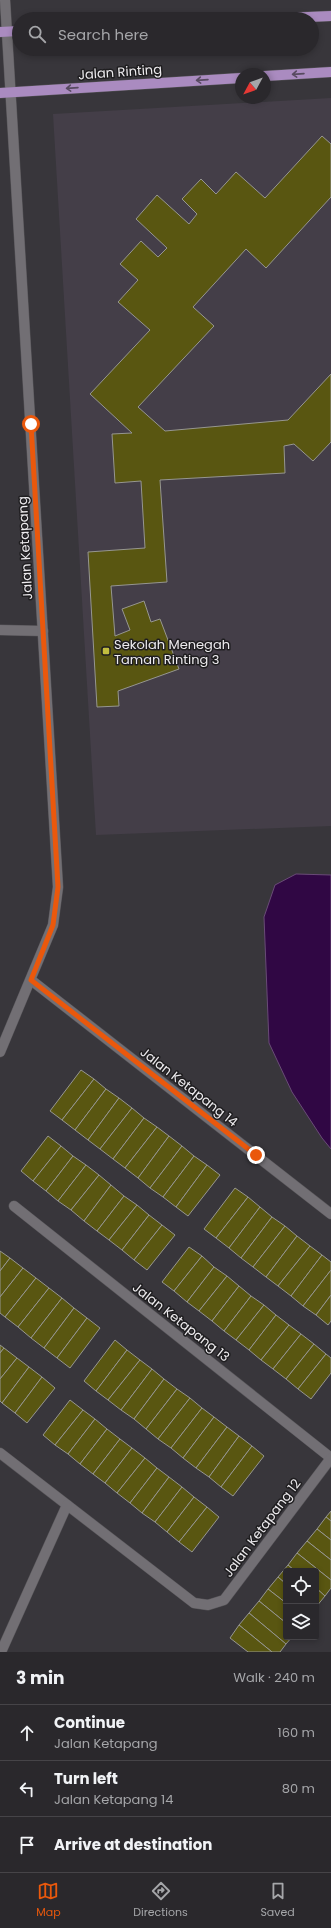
<!DOCTYPE html>
<meta charset="utf-8">
<style>
:root{--surface:#2a282c;--page:#323034;--text:#f1f3f6;--muted:#a5a6a9;--line:#464448;--accent:#ea580c}
body{margin:0;font-family:Poppins,sans-serif;background:var(--page);color:var(--text)}
.controls{position:absolute;right:12px;bottom:12px;display:grid;overflow:hidden;border-radius:4px;box-shadow:0 2px 6px #0003}
.controls button{width:36px;height:36px;display:grid;place-items:center;padding:0;border:0;border-bottom:1px solid var(--line);background:var(--surface);color:var(--text);font:20px sans-serif}
.compass{position:absolute;left:235px;top:68px;width:36px;height:36px;border-radius:50%;background:var(--surface);box-shadow:0 2px 6px #0003;rotate:229deg}
.stop{position:absolute;width:12px;height:12px;margin:-9px;border:3px solid #ea580c;border-radius:50%;background:#fff}
.stop.end{background:#ea580c;border-color:#fff;box-shadow:0 1px 4px #0008}
.list{margin:0;padding:0;list-style:none}
h2{display:flex;justify-content:space-between;align-items:center;height:52px;margin:0;padding:0 16px;font-size:17px}
h2 small{font-size:13px;font-weight:400;color:var(--muted)}
.list li{display:grid;grid-template-columns:26px 1fr auto;gap:12px;align-items:center;box-sizing:border-box;height:56px;padding:0 16px;border-top:1px solid var(--line)}
.list b{display:block;font-size:15px;white-space:nowrap}
.list p{margin:0;font-size:13px;white-space:nowrap;color:var(--muted)}
.list em{font-size:13px;font-style:normal;color:var(--muted)}
.icon{flex:none;width:22px;height:22px;fill:none;stroke:currentColor;stroke-width:2;stroke-linecap:round;stroke-linejoin:round}
.map{position:relative;flex:none;width:331px;height:1652px;overflow:hidden}
.search{position:absolute;background:var(--surface);box-shadow:0 2px 6px #0003;left:12px;right:12px;top:12px;height:44px;display:flex;align-items:center;gap:10px;box-sizing:border-box;padding:0 14px;border-radius:22px;color:var(--muted);font-size:15px}
.sheet{height:220px;background:var(--surface)}
nav{display:flex;justify-content:space-around;align-items:center;box-sizing:border-box;height:56px;border-top:1px solid var(--line);background:var(--surface);font-size:11px;color:var(--muted)}
nav a{display:grid;justify-items:center;gap:2px}
nav .on{color:var(--accent)}
.map>svg:first-child{display:block}
.built{fill:#443e48}
.water{fill:#300744;stroke:#694b77}
.building{fill:#595611;stroke:#969690}
.lines{fill:none;stroke-linecap:round;stroke-linejoin:round}
.minor-casing{stroke:#555357;stroke-width:11}
.major-casing{stroke:#555357;stroke-width:11}
.minor{stroke:#726f74;stroke-width:10}
.major{stroke:#aa8bc0;stroke-width:10}
.oneway{stroke:#574a60}
.route{stroke:#ea580c;stroke-width:5}
.poi-dot{fill:#c2bd3f;stroke:#1f1e20;stroke-width:1.5}
.labels{text-anchor:middle;dominant-baseline:central;stroke-width:3;stroke-linejoin:round;paint-order:stroke}
.street-label{font-size:13px;fill:#edebee;stroke:#1f1e20}
.poi-label{font-size:13px;fill:#edebee;stroke:#1f1e20;text-anchor:start}
</style>
<div class="map">
<svg width="331" height="1652" viewBox="0 0 331 1652">
<rect width="100%" height="100%" fill="#38363b"/>
<path class="built" d="M331,98V826L96,835L53,114Z"/>
<path class="water" d="M296,874L331,875V1149L322,1138L292,1092L269,1043L264,917L275,885Z"/>
<g class="building">
<path d="M322,136L331,144V197L266,268L246,249L193,307L214,326L138,407L165,431L288,420L331,374V442L313,461L294,444L284,446L285,473L160,480L167,582L111,586L115,636L130,630L122,609L144,601L151,622L160,619L179,669L118,691L119,706L97,707L88,552L145,548L141,481L115,483L112,434L132,433L90,394L150,330L118,302L138,280L120,264L141,241L158,257L167,248L136,219L157,195L189,224L197,214L182,199L201,179L216,194L236,172L265,198Z"/>
<path d="M81,1070L94,1079L62,1120L50,1111Z"/>
<path d="M94,1079L106,1089L75,1130L62,1120Z"/>
<path d="M106,1089L119,1098L88,1140L75,1130Z"/>
<path d="M119,1098L132,1108L100,1149L88,1140Z"/>
<path d="M132,1108L144,1118L113,1159L100,1149Z"/>
<path d="M144,1118L157,1127L125,1168L113,1159Z"/>
<path d="M157,1127L169,1136L138,1178L125,1168Z"/>
<path d="M48,1136L61,1146L33,1181L21,1171Z"/>
<path d="M169,1136L182,1146L150,1188L138,1178Z"/>
<path d="M61,1146L73,1156L46,1191L33,1181Z"/>
<path d="M182,1146L194,1156L163,1197L150,1188Z"/>
<path d="M73,1156L86,1165L58,1201L46,1191Z"/>
<path d="M194,1156L207,1165L176,1207L163,1197Z"/>
<path d="M86,1165L99,1175L71,1210L58,1201Z"/>
<path d="M207,1165L220,1175L188,1216L176,1207Z"/>
<path d="M99,1175L111,1185L84,1221L71,1210Z"/>
<path d="M111,1185L124,1196L97,1231L84,1221Z"/>
<path d="M235,1188L248,1197L216,1238L204,1229Z"/>
<path d="M124,1196L137,1205L109,1240L97,1231Z"/>
<path d="M248,1197L260,1207L229,1248L216,1238Z"/>
<path d="M137,1205L149,1215L122,1250L109,1240Z"/>
<path d="M260,1207L272,1217L241,1258L229,1248Z"/>
<path d="M149,1215L162,1225L134,1260L122,1250Z"/>
<path d="M272,1217L285,1226L253,1267L241,1258Z"/>
<path d="M162,1225L175,1235L147,1270L134,1260Z"/>
<path d="M285,1226L297,1236L266,1277L253,1267Z"/>
<path d="M297,1236L310,1246L278,1286L266,1277Z"/>
<path d="M310,1246L322,1255L291,1296L278,1286Z"/>
<path d="M189,1247L202,1256L174,1291L162,1282Z"/>
<path d="M0,1251L10,1258L0,1271Z"/>
<path d="M322,1255L331,1262V1270L303,1306L291,1296Z"/>
<path d="M202,1256L214,1267L187,1302L174,1291Z"/>
<path d="M10,1258L23,1268L0,1297V1271Z"/>
<path d="M214,1267L227,1276L199,1311L187,1302Z"/>
<path d="M23,1268L36,1278L5,1317L0,1313V1297Z"/>
<path d="M331,1270V1295L316,1315L303,1306Z"/>
<path d="M227,1276L239,1286L212,1321L199,1311Z"/>
<path d="M36,1278L49,1288L18,1327L5,1317Z"/>
<path d="M239,1286L251,1296L224,1331L212,1321Z"/>
<path d="M49,1288L62,1298L31,1338L18,1327Z"/>
<path d="M331,1295V1321L328,1325L316,1315Z"/>
<path d="M251,1296L264,1305L236,1340L224,1331Z"/>
<path d="M62,1298L74,1308L44,1348L31,1338Z"/>
<path d="M264,1305L276,1315L249,1350L236,1340Z"/>
<path d="M74,1308L87,1318L57,1358L44,1348Z"/>
<path d="M276,1315L289,1325L261,1360L249,1350Z"/>
<path d="M87,1318L100,1328L70,1368L57,1358Z"/>
<path d="M289,1325L301,1334L273,1369L261,1360Z"/>
<path d="M301,1334L314,1344L286,1379L273,1369Z"/>
<path d="M115,1340L127,1350L96,1391L84,1381Z"/>
<path d="M314,1344L326,1354L298,1389L286,1379Z"/>
<path d="M0,1345L4,1348L0,1353Z"/>
<path d="M4,1348L17,1358L0,1379V1353Z"/>
<path d="M127,1350L140,1360L108,1400L96,1391Z"/>
<path d="M326,1354L331,1358V1373L311,1399L298,1389Z"/>
<path d="M17,1358L29,1367L2,1403L0,1401V1379Z"/>
<path d="M140,1360L152,1369L121,1410L108,1400Z"/>
<path d="M29,1367L42,1377L15,1413L2,1403Z"/>
<path d="M152,1369L164,1379L134,1419L121,1410Z"/>
<path d="M42,1377L55,1388L27,1423L15,1413Z"/>
<path d="M164,1379L177,1389L146,1429L134,1419Z"/>
<path d="M177,1389L190,1398L158,1439L146,1429Z"/>
<path d="M190,1398L202,1408L171,1448L158,1439Z"/>
<path d="M70,1400L83,1410L55,1445L43,1435Z"/>
<path d="M202,1408L214,1417L183,1458L171,1448Z"/>
<path d="M83,1410L95,1419L68,1454L55,1445Z"/>
<path d="M214,1417L227,1427L196,1468L183,1458Z"/>
<path d="M95,1419L107,1429L80,1464L68,1454Z"/>
<path d="M227,1427L239,1436L209,1477L196,1468Z"/>
<path d="M107,1429L120,1439L93,1474L80,1464Z"/>
<path d="M239,1436L252,1446L221,1487L209,1477Z"/>
<path d="M120,1439L132,1448L105,1483L93,1474Z"/>
<path d="M252,1446L264,1456L233,1496L221,1487Z"/>
<path d="M132,1448L145,1458L117,1493L105,1483Z"/>
<path d="M145,1458L157,1468L130,1503L117,1493Z"/>
<path d="M157,1468L169,1477L142,1513L130,1503Z"/>
<path d="M169,1477L182,1487L155,1522L142,1513Z"/>
<path d="M182,1487L194,1497L167,1532L155,1522Z"/>
<path d="M194,1497L207,1507L179,1542L167,1532Z"/>
<path d="M207,1507L219,1517L192,1552L179,1542Z"/>
<path d="M331,1511V1521L326,1517Z"/>
<path d="M326,1517L331,1521V1540L317,1529Z"/>
<path d="M317,1529L331,1540V1560L307,1541Z"/>
<path d="M307,1541L331,1560V1580L297,1553Z"/>
<path d="M297,1553L331,1580V1588L325,1596L316,1588V1571H295L288,1565Z"/>
<path d="M288,1565L295,1571H286V1584L278,1577Z"/>
<path d="M278,1577L286,1584V1603L268,1589Z"/>
<path d="M316,1588L325,1596L316,1607Z"/>
<path d="M268,1589L286,1603V1623L259,1601Z"/>
<path d="M259,1601L286,1623V1637H292L286,1644L249,1613Z"/>
<path d="M249,1613L286,1644L280,1652H272L239,1625Z"/>
<path d="M239,1625L272,1652H248L230,1638Z"/>
</g>
<g class="lines">
<g class="minor-casing">
<g id="minor">
<path d="M0,630L43,631"/>
<path d="M31,980L331,1214"/>
<path d="M0,1052L53,925L58,887L5,0"/>
<path d="M14,1206L331,1458"/>
<path d="M0,1453L194,1603L208,1605L224,1600L331,1458"/>
<path d="M1,1652L67,1505"/>
</g>
</g>
<g class="major-casing">
<g id="major">
<path d="M262,19L331,16"/>
<path d="M0,32L19,31"/>
<path d="M265,76L331,72"/>
<path d="M0,93L241,78"/>
</g>
</g>
<use href="#minor" class="minor"/>
<use href="#major" class="major"/>
</g>
<defs><path id="oneway-shaft" d="M-6 0H5M1.5-3L5.5 0L1.5 3" fill="none" stroke-width="1.6" stroke-linecap="round" stroke-linejoin="round"/></defs>
<g class="oneway">
<use href="#oneway-shaft" transform="translate(298 74) rotate(176)"/>
<use href="#oneway-shaft" transform="translate(202 80) rotate(176)"/>
<use href="#oneway-shaft" transform="translate(72 88) rotate(176)"/>
</g>
<g class="lines">
<path class="route" d="M31,424L58,887L53,925L31,980L256,1155"/>
</g>
<rect class="poi-dot" x="102" y="647" width="8" height="8" rx="2"/>
<g class="labels">
<g class="street-label">
<text transform="translate(120 72) rotate(-4)">Jalan Rinting</text>
<text transform="translate(25 548) rotate(-93)">Jalan Ketapang</text>
<text transform="translate(189 1087) rotate(38)">Jalan Ketapang 14</text>
<text transform="translate(181 1322) rotate(38)">Jalan Ketapang 13</text>
<text transform="translate(262 1528) rotate(-53)">Jalan Ketapang 12</text>
</g>
<g class="poi-label">
<text x="114" y="644">Sekolah Menegah<tspan x="114" dy="15">Taman Rinting 3</tspan></text>
</g>
</g>
</svg>
<div class="controls">
<button><svg class="icon" aria-label="locate" viewBox="0 0 24 24"><circle cx="12" cy="12" r="6"/><path d="M12 2v4M12 18v4M2 12h4M18 12h4"/></svg></button>
<button><svg class="icon" aria-label="layers" viewBox="0 0 24 24"><path d="M12 4l9 5-9 5-9-5zM3 14l9 5 9-5"/></svg></button>
</div>
<svg class="compass" viewBox="-18 -18 36 36"><path d="M0-13l5 13h-10z" fill="#e53935"/><path d="M0 13l5-13h-10z" fill="#a5a6a9"/></svg>
<div class="stop" style="left:31px;top:424px"></div>
<div class="stop end" style="left:256px;top:1155px"></div>
<div class="search"><svg class="icon" aria-label="search" viewBox="0 0 24 24"><circle cx="10" cy="10" r="6"/><path d="M15 15l6 6"/></svg>Search here</div>
</div>
<section class="sheet">
<h2>3 min<small>Walk · 240 m</small></h2>
<ul class="list">
<li><svg class="icon" aria-label="ahead" viewBox="0 0 24 24"><path d="M12 20V5M6 11l6-6 6 6"/></svg><div><b>Continue</b><p>Jalan Ketapang</p></div><em>160 m</em></li>
<li><svg class="icon" aria-label="left" viewBox="0 0 24 24"><path d="M17 20v-9H6M10 6l-5 5 5 5"/></svg><div><b>Turn left</b><p>Jalan Ketapang 14</p></div><em>80 m</em></li>
<li><svg class="icon" aria-label="arrive" viewBox="0 0 24 24"><path d="M6 21V4h12l-3 4 3 4H6"/></svg><div><b>Arrive at destination</b></div></li>
</ul>
</section>
<nav>
<a class="on"><svg class="icon" aria-label="map" viewBox="0 0 24 24"><path d="M3 6l6-2 6 2 6-2v14l-6 2-6-2-6 2zM9 4v14M15 6v14"/></svg>Map</a>
<a><svg class="icon" aria-label="directions" viewBox="0 0 24 24"><path d="M12 3l9 9-9 9-9-9zM9 14v-3h6M13 9l2 2-2 2"/></svg>Directions</a>
<a><svg class="icon" aria-label="saved" viewBox="0 0 24 24"><path d="M7 4h10v16l-5-4-5 4z"/></svg>Saved</a>
</nav>
